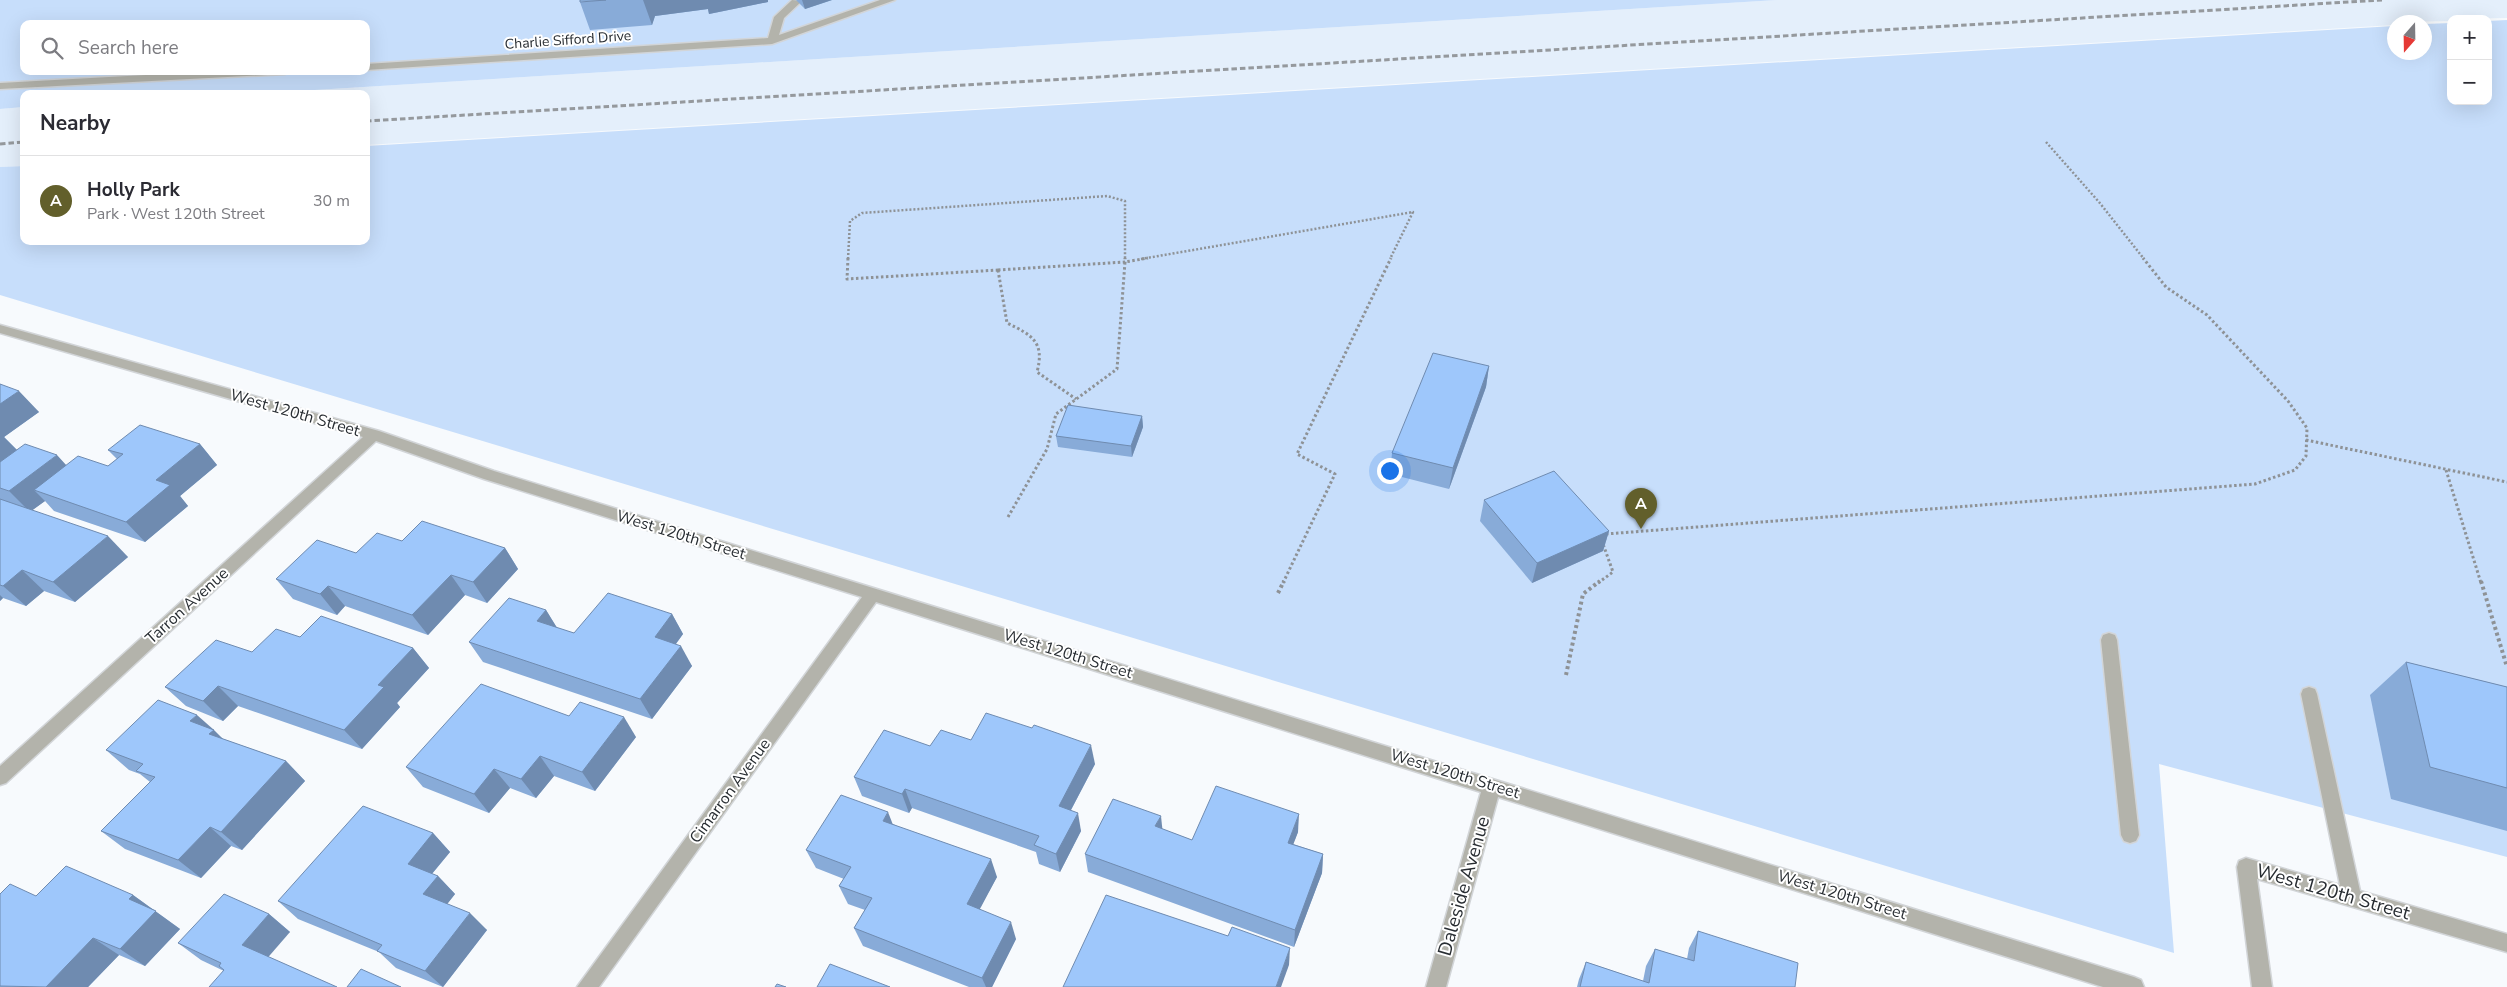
<!DOCTYPE html>
<meta charset="utf-8">
<style>
:root{--surface:#fff;--page:#f7f7f7;--text:#2b2b33;--muted:#7c7c81;--line:#e1e1e2;--accent:#625f2b}
body{margin:0;font-family:"Nunito Sans",sans-serif;background:var(--page);color:var(--text)}
.controls{position:absolute;right:15px;top:15px;display:grid;overflow:hidden;border-radius:10px;box-shadow:0 5px 20px #0002}
.controls button{width:45px;height:45px;display:grid;place-items:center;padding:0;border:0;border-bottom:1px solid var(--line);background:var(--surface);color:var(--text);font:25px sans-serif}
.compass{position:absolute;left:2387px;top:15px;width:45px;height:45px;border-radius:50%;background:var(--surface);box-shadow:0 5px 20px #0002;rotate:200deg}
.you{position:absolute;left:1389px;top:470px;width:18px;height:18px;margin:-12px;border:4px solid #fff;border-radius:50%;background:#1a73e8;box-shadow:0 0 0 8px #1a73e833}
.badge{display:grid;place-items:center;width:32px;height:32px;border-radius:50%;background:var(--accent);color:#fff;font-size:16px;font-weight:700}
.pin{position:absolute;translate:-50% -41px;filter:drop-shadow(0 1px 2px #0008)}
.pin::after{content:'';position:absolute;top:26px;width:18px;height:15px;background:inherit;clip-path:polygon(0 0,100% 0,50% 100%)}
.list{margin:0;padding:0;list-style:none}
h2{display:flex;justify-content:space-between;align-items:center;height:65px;margin:0;padding:0 20px;font-size:21px}
h2 small{font-size:16px;font-weight:400;color:var(--muted)}
.list li{display:grid;grid-template-columns:32px 1fr auto;gap:15px;align-items:center;box-sizing:border-box;height:90px;padding:0 20px;border-top:1px solid var(--line)}
.list b{display:block;font-size:19px;white-space:nowrap}
.list p{margin:0;font-size:16px;white-space:nowrap;color:var(--muted)}
.list em{font-size:16px;font-style:normal;color:var(--muted)}
.icon{flex:none;width:28px;height:28px;fill:none;stroke:currentColor;stroke-width:2;stroke-linecap:round;stroke-linejoin:round}
.map{position:relative;flex:none;width:2507px;height:987px;overflow:hidden}
.search{position:absolute;background:var(--surface);box-shadow:0 5px 20px #0002;left:20px;top:20px;width:350px;height:55px;display:flex;align-items:center;gap:12px;box-sizing:border-box;padding:0 18px;border-radius:10px;color:var(--muted);font-size:19px}
.panel{position:absolute;background:var(--surface);box-shadow:0 5px 20px #0002;left:20px;top:90px;width:350px;height:155px;border-radius:10px}
.map>svg:first-child{display:block}
.built{fill:#e4effb}
.green{fill:#c7defb;fill-rule:evenodd}
.lines{fill:none;stroke-linecap:round;stroke-linejoin:round}
.minor-casing{stroke:#d2d5d8;stroke-width:3}
.path-far2{stroke:#8e9296;stroke-width:2.5;stroke-dasharray:2 2;stroke-linecap:butt}
.path-far1{stroke:#8e9296;stroke-width:3;stroke-dasharray:2.5 2.5;stroke-linecap:butt}
.path{stroke:#8e9296;stroke-width:4;stroke-dasharray:3 3;stroke-linecap:butt}
.minor{fill:#b3b3ab;fill-rule:evenodd}
.rail{stroke:#95999d;stroke-width:3;stroke-dasharray:5.5 3;stroke-linecap:butt}
.wall{fill:#88abd8}
.shaded-wall{fill:#6f8bb0}
.building{fill:#9ec7fb;stroke:#6f8bb0}
.labels{text-anchor:middle;dominant-baseline:central;stroke-width:4;stroke-linejoin:round;paint-order:stroke}
.far-street-label{font-size:14px;fill:#282d32;stroke:#fff}
.street-label{font-size:16px;fill:#282d32;stroke:#fff}
.near-street-label{font-size:19px;fill:#282d32;stroke:#fff}
</style>
<div class="map">
<svg width="2507" height="987" viewBox="0 0 2507 987">
<rect width="100%" height="100%" fill="#f7fafd"/>
<g class="built">
<path d="M1777,0H2507V18L2451,19V21L2394,22V25L366,145V94H248Z"/>
<path d="M24,107V166L0,167V109Z"/>
</g>
<g class="green">
<path d="M0,0H1777L248,94H24V107L0,109ZM24,24H366V71H24Z"/>
<path d="M2507,20V857L2159,764L2174,953L0,295V167L24,166V241H366V146L2394,26V52H2424L2425,24L2451,23V101H2488V21Z"/>
</g>
<g class="lines">
<g class="minor-casing">
<g id="minor">
<path d="M792,0L802,1L784,18L779,35L880,0H895L772,44L366,70V64L768,38L774,17Z"/>
<path d="M218,71H290L285,74L0,89V83Z"/>
<path d="M0,325L379,431L494,471L2134,977L2141,980L2144,987H2103L1498,797L1446,987H1426L1481,792L876,602L599,987H577L862,597L484,479L376,441L6,783L0,785V766L363,437L0,333Z"/>
<path d="M2109,633L2115,635L2117,640L2139,835L2136,841L2130,843L2124,841L2121,835L2101,640L2103,635Z"/>
<path d="M2309,687L2315,689L2317,694L2360,891L2507,934V952L2257,879L2272,987H2252L2237,867L2239,861L2246,858L2340,885L2301,694L2303,689Z"/>
</g>
</g>
<g class="path-far2">
<path d="M2046,142L2099,202L2144,259"/>
<path d="M848,259L850,221L862,213L1107,196L1125,201V259"/>
<path d="M1141,259L1413,212L1390,259"/>
</g>
<g class="path-far1">
<path d="M848,258L847,279L998,270"/>
<path d="M998,270L1007,323C1032,335 1045,342 1037,372L1076,399"/>
<path d="M998,270L1125,262V258"/>
<path d="M2306,440L2507,482"/>
<path d="M2446,470L2481,583"/>
<path d="M1008,517L1047,449L1056,414L1117,369L1125,262L1148,258"/>
<path d="M1606,534L2255,484L2295,470L2306,456L2307,428L2288,401L2207,315L2166,287L2143,258"/>
<path d="M1283,583L1335,474L1297,454L1391,258"/>
<path d="M1598,583L1613,572L1603,544"/>
</g>
<g class="path">
<path d="M2481,581L2507,667"/>
<path d="M1278,593L1284,581"/>
<path d="M1566,675L1583,594L1600,581"/>
</g>
<use href="#minor" class="minor"/>
<g class="rail">
<path d="M366,121L2382,0"/>
<path d="M0,144L24,142"/>
</g>
</g>
<g class="wall">
<path d="M580,0H768V2L709,14L708,9L655,16L652,25L590,30L580,2Z"/>
<path d="M796,0H832L805,9Z"/>
<path d="M1489,366L1486,387L1449,489L1390,474L1392,453Z"/>
<path d="M0,384L39,412L4,437L17,450L66,465L108,466L117,459L108,450L200,444L217,465L180,496L188,506L145,542L54,511L45,501L32,510L128,557L75,602L44,591L26,606L3,598L0,601Z"/>
<path d="M1142,416L1143,427L1132,457L1058,447L1056,436Z"/>
<path d="M1484,500L1609,531L1603,551L1532,583L1480,521Z"/>
<path d="M402,541L505,548L518,569L487,603L465,595L428,635L345,606L337,615L293,599L276,579L356,553Z"/>
<path d="M546,610L557,628L574,633L672,614L683,634L676,644L692,666L652,719L483,662L469,642Z"/>
<path d="M300,637L413,648L429,668L397,703L400,707L362,749L238,706L223,721L186,706L165,687L252,652Z"/>
<path d="M2406,662L2507,687V831L2391,799L2370,695Z"/>
<path d="M569,716L636,737L595,791L554,776L536,798L510,788L489,813L423,787L406,767Z"/>
<path d="M212,730L223,739L286,761L305,781L242,850L231,846L201,878L125,849L101,831L150,782L140,774L129,770L106,750Z"/>
<path d="M971,740L1095,764L1071,810L1081,831L1060,872L1039,864L1036,852L912,808L909,813L862,796L854,777L930,746Z"/>
<path d="M893,824L997,877L979,909L1016,939L992,987H969L863,946L854,928L865,910L848,904L839,886L844,879L816,868L806,850Z"/>
<path d="M1162,829L1192,840L1298,832L1293,844L1323,854L1322,873L1294,947L1088,872L1085,854Z"/>
<path d="M433,833L450,852L432,874L438,876L455,894L447,904L487,930L443,987L396,968L379,952L298,919L278,901Z"/>
<path d="M0,894L36,896L133,895L180,929L145,966L119,955L88,987H0Z"/>
<path d="M269,914L290,932L224,971L201,960L178,943Z"/>
<path d="M1698,931L1795,987H1577L1579,979L1586,962L1643,981L1646,966L1655,949L1687,959L1689,948Z"/>
</g>
<g class="shaded-wall">
<path d="M643,0H768V2L709,14L708,9L655,16L652,25Z"/>
<path d="M802,0H832L805,9Z"/>
<path d="M1489,366L1486,387L1449,489L1453,468Z"/>
<path d="M19,391L39,412L4,437L19,452L0,466V404Z"/>
<path d="M1142,416L1143,427L1132,457L1131,446Z"/>
<path d="M200,444L217,465L180,496L188,506L145,542L126,522L156,480Z"/>
<path d="M57,455L77,477L34,490L45,501L30,512L9,491Z"/>
<path d="M1609,531L1603,551L1532,583L1537,563Z"/>
<path d="M108,536L128,557L75,602L53,582Z"/>
<path d="M505,548L518,569L487,603L473,582Z"/>
<path d="M22,570L44,591L26,606L3,586Z"/>
<path d="M451,575L465,595L428,635L412,615Z"/>
<path d="M328,586L345,606L337,615L320,594Z"/>
<path d="M0,595L3,598L0,601Z"/>
<path d="M546,610L559,631L537,621Z"/>
<path d="M672,614L683,634L666,657L655,637Z"/>
<path d="M681,646L692,666L652,719L640,699Z"/>
<path d="M413,648L429,668L397,703L400,707L362,749L344,730L378,685Z"/>
<path d="M218,686L238,706L223,721L203,701Z"/>
<path d="M197,715L214,730L234,750L190,721Z"/>
<path d="M624,717L636,737L595,791L582,772Z"/>
<path d="M1091,745L1095,764L1063,825L1059,806Z"/>
<path d="M540,756L554,776L536,798L521,779Z"/>
<path d="M286,761L305,781L242,850L221,832Z"/>
<path d="M494,769L510,788L489,813L474,794Z"/>
<path d="M905,789L912,808L909,813L902,794Z"/>
<path d="M888,812L895,830L883,821Z"/>
<path d="M1078,813L1081,831L1060,872L1056,854Z"/>
<path d="M1299,814L1298,832L1287,861L1288,843Z"/>
<path d="M1161,816L1163,835L1155,826Z"/>
<path d="M210,827L231,846L201,878L178,860Z"/>
<path d="M433,833L450,852L425,882L408,864Z"/>
<path d="M1323,854L1322,873L1294,947L1295,930Z"/>
<path d="M991,859L997,877L973,922L967,904Z"/>
<path d="M438,876L455,894L441,912L423,894Z"/>
<path d="M133,895L180,929L145,966L120,949L129,899Z"/>
<path d="M470,913L487,930L443,987L425,971Z"/>
<path d="M269,914L290,932L264,962L242,945Z"/>
<path d="M1011,922L1016,939L992,987H986L982,978Z"/>
<path d="M93,938L119,955L88,987H46Z"/>
<path d="M1290,948L1289,965L1281,987H1276Z"/>
</g>
<g class="building">
<path d="M580,0H606L580,2Z"/>
<path d="M1433,353L1489,366L1453,468L1392,453Z"/>
<path d="M0,384L19,391L0,404Z"/>
<path d="M1068,405L1142,416L1131,446L1056,436Z"/>
<path d="M140,425L200,444L156,480L170,485L126,522L34,490L78,456L108,466L123,454L108,450Z"/>
<path d="M25,444L57,455L9,491L0,488V462Z"/>
<path d="M1554,471L1609,531L1537,563L1484,500Z"/>
<path d="M0,499L108,536L53,582L22,570L3,586L0,585Z"/>
<path d="M422,521L505,548L473,582L451,575L412,615L328,586L320,594L276,579L317,540L356,553L377,533L402,541Z"/>
<path d="M608,593L672,614L655,637L681,646L640,699L469,642L509,598L546,610L537,621L574,633Z"/>
<path d="M321,616L413,648L378,685L384,687L344,730L218,686L203,701L165,687L216,640L252,652L276,629L300,637Z"/>
<path d="M2406,662L2507,687V788L2430,767Z"/>
<path d="M481,684L569,716L580,702L624,717L582,772L540,756L521,779L494,769L474,794L406,767Z"/>
<path d="M158,700L197,715L190,721L214,730L209,734L286,761L221,832L210,827L178,860L101,831L155,777L136,771L143,764L106,750Z"/>
<path d="M986,713L1032,728L1034,725L1091,745L1059,806L1078,813L1056,854L1034,845L1039,836L905,789L902,794L854,777L884,730L930,746L941,730L971,740Z"/>
<path d="M1216,786L1299,814L1288,843L1323,854L1295,930L1085,854L1113,799L1161,816L1155,826L1192,840Z"/>
<path d="M841,795L888,812L883,821L991,859L967,904L1011,922L982,978L854,928L872,898L839,886L851,867L806,850Z"/>
<path d="M363,806L433,833L408,864L438,876L423,894L470,913L425,971L377,951L382,945L278,901Z"/>
<path d="M66,866L133,895L129,899L156,911L120,949L93,938L46,987L0,986V894L10,884L36,896Z"/>
<path d="M224,894L269,914L242,945L337,987H209L224,970L219,966L221,963L178,943Z"/>
<path d="M1106,895L1228,936L1232,927L1290,948L1276,987H1063Z"/>
<path d="M1698,931L1798,963L1795,987H1580L1586,962L1649,983L1655,949L1694,961Z"/>
<path d="M830,964L890,987H817Z"/>
<path d="M361,969L401,987H347Z"/>
<path d="M777,984L786,987H775Z"/>
</g>
<g class="labels">
<g class="far-street-label">
<text transform="translate(568 40) rotate(-4)">Charlie Sifford Drive</text>
</g>
<g class="street-label">
<text transform="translate(295 413) rotate(16)">West 120th Street</text>
<text transform="translate(681 535) rotate(17)">West 120th Street</text>
<text transform="translate(187 606) rotate(-42)">Tarron Avenue</text>
<text transform="translate(1068 654) rotate(17)">West 120th Street</text>
<text transform="translate(1455 774) rotate(17)">West 120th Street</text>
<text transform="translate(730 791) rotate(-54)">Cimarron Avenue</text>
<text transform="translate(1842 895) rotate(17)">West 120th Street</text>
</g>
<g class="near-street-label">
<text transform="translate(1464 886) rotate(-74)">Daleside Avenue</text>
<text transform="translate(2333 892) rotate(16)">West 120th Street</text>
</g>
</g>
</svg>
<div class="controls">
<button>+</button>
<button>−</button>
</div>
<svg class="compass" viewBox="-18 -18 36 36"><path d="M0-13l5 13h-10z" fill="#e53935"/><path d="M0 13l5-13h-10z" fill="#7c7c81"/></svg>
<div class="you"></div>
<div class="pin badge" style="left:1641px;top:529px">A</div>
<div class="search"><svg class="icon" aria-label="search" viewBox="0 0 24 24"><circle cx="10" cy="10" r="6"/><path d="M15 15l6 6"/></svg>Search here</div>
<section class="panel">
<h2>Nearby<small></small></h2>
<ul class="list">
<li><span class="badge">A</span><div><b>Holly Park</b><p>Park · West 120th Street</p></div><em>30 m</em></li>
</ul>
</section>
</div>
